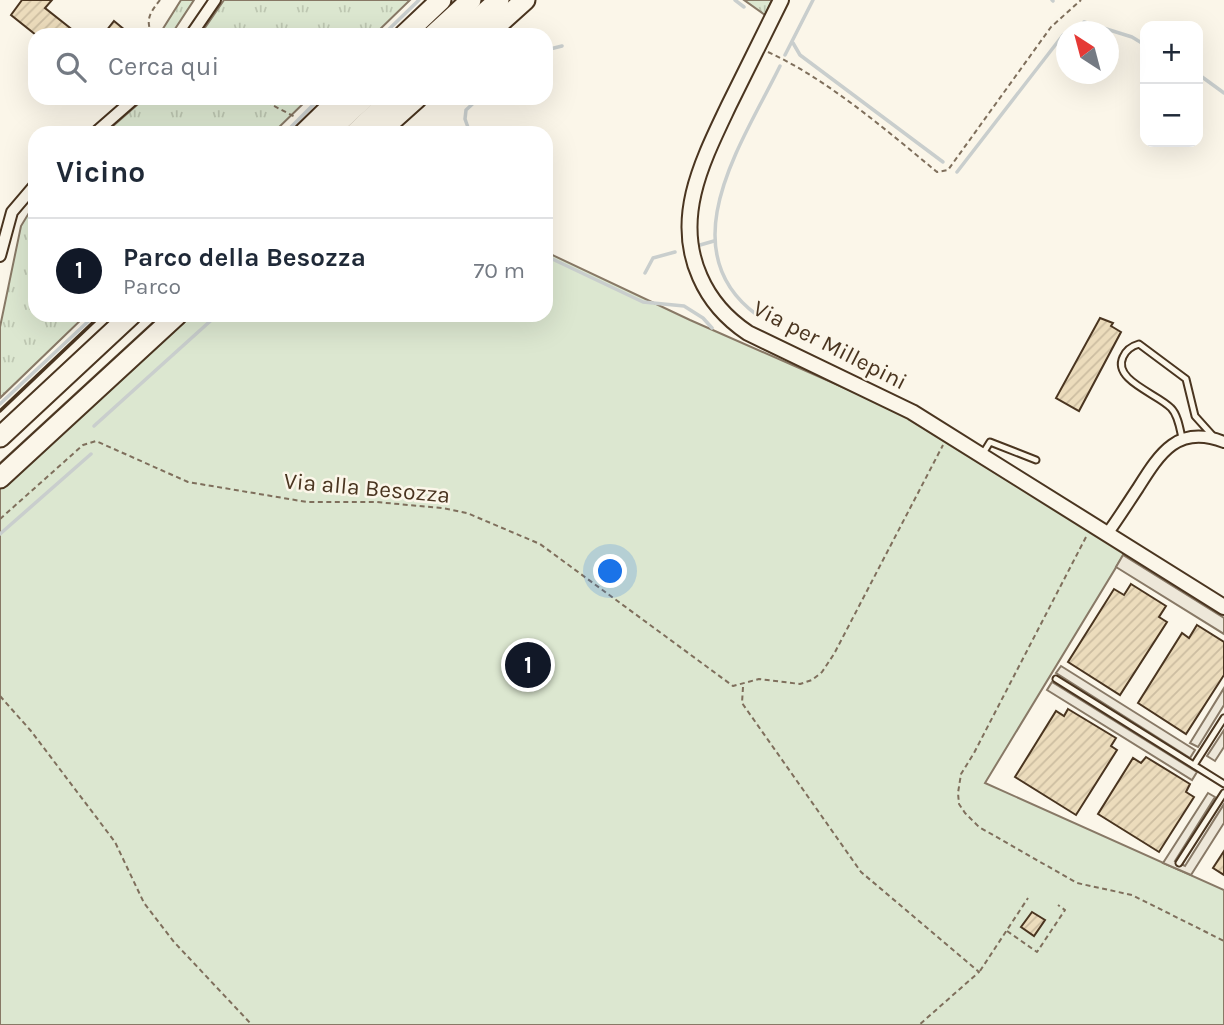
<!DOCTYPE html>
<html lang="it">
<meta charset="utf-8">
<style>
:root{--surface:#fff;--page:#f2f2f3;--text:#1f2937;--muted:#747a83;--line:#e0e1e3;--accent:#111827}
body{margin:0;font-family:Karla,sans-serif;background:var(--page);color:var(--text)}
.controls{position:absolute;right:21px;top:21px;display:grid;overflow:hidden;border-radius:14px;box-shadow:0 7px 28px #0002}
.controls button{width:63px;height:63px;display:grid;place-items:center;padding:0;border:0;border-bottom:2px solid var(--line);background:var(--surface);color:var(--text);font:35px sans-serif}
.compass{position:absolute;left:1056px;top:21px;width:63px;height:63px;border-radius:50%;background:var(--surface);box-shadow:0 7px 28px #0002;rotate:324deg}
.you{position:absolute;left:611px;top:572px;width:24px;height:24px;margin:-18px;border:5px solid #fff;border-radius:50%;background:#1a73e8;box-shadow:0 0 0 10px #1a73e833}
.badge{display:grid;place-items:center;width:46px;height:46px;border-radius:50%;background:var(--accent);color:#fff;font-size:23px;font-weight:700}
.pin{position:absolute;translate:-50% -50%;border:4px solid #fff;box-shadow:0 2px 7px #0006}
.list{margin:0;padding:0;list-style:none}
h2{display:flex;justify-content:space-between;align-items:center;height:91px;margin:0;padding:0 28px;font-size:30px}
h2 small{font-size:23px;font-weight:400;color:var(--muted)}
.list li{display:grid;grid-template-columns:46px 1fr auto;gap:21px;align-items:center;box-sizing:border-box;height:105px;padding:0 28px;border-top:2px solid var(--line)}
.list b{display:block;font-size:26px;white-space:nowrap}
.list p{margin:0;font-size:23px;white-space:nowrap;color:var(--muted)}
.list em{font-size:23px;font-style:normal;color:var(--muted)}
.icon{flex:none;width:38px;height:38px;fill:none;stroke:currentColor;stroke-width:2;stroke-linecap:round;stroke-linejoin:round}
.map{position:relative;flex:none;width:1224px;height:1025px;overflow:hidden}
.search{position:absolute;background:var(--surface);box-shadow:0 7px 28px #0002;left:28px;top:28px;width:525px;height:77px;display:flex;align-items:center;gap:18px;box-sizing:border-box;padding:0 24px;border-radius:21px;color:var(--muted);font-size:26px}
.panel{position:absolute;background:var(--surface);box-shadow:0 7px 28px #0002;left:28px;top:126px;width:525px;height:196px;border-radius:21px}
.map>svg:first-child{display:block}
.grass{fill:url(#grass-tufts);stroke:#887966;stroke-width:2}
.park{fill:#dce7d0;stroke:#887966;stroke-width:2}
.parking{fill:#ede7d9;stroke:#887966;stroke-width:2}
.lines{fill:none;stroke-linecap:round;stroke-linejoin:round}
.stream{stroke:#c9cecd;stroke-width:3.5}
.building{fill:url(#building-hatch);stroke:#4a3520;stroke-width:2}
.lane-casing{stroke:#4a3520;stroke-width:9}
.street-casing{stroke:#4a3520;stroke-width:14}
.secondary-casing{stroke:#4a3520;stroke-width:18}
.highway-casing{stroke:#4a3520;stroke-width:23}
.path{stroke:#7f6f5c;stroke-width:2;stroke-dasharray:5 3.5;stroke-linecap:butt}
.lane{stroke:#fbf6e9;stroke-width:5}
.street{stroke:#fbf6e9;stroke-width:10}
.secondary{stroke:#fbf6e9;stroke-width:14}
.highway{stroke:#fbf6e9;stroke-width:19}
.wall{stroke:#4a3520;stroke-width:3.5}
.labels{text-anchor:middle;dominant-baseline:central;stroke-width:5;stroke-linejoin:round;paint-order:stroke}
.street-label{font-size:23px;fill:#4a3520;stroke:#fbf6e9}
</style>
<div class="map">
<svg width="1224" height="1025" viewBox="0 0 1224 1025">
<defs>
<pattern id="grass-tufts" width="24" height="20" patternUnits="userSpaceOnUse" patternTransform="scale(1.75)"><rect width="24" height="20" fill="#dce7d0"/><path d="M3 7l-1-3M5 7V3M7 7l1-3M15 17l-1-3M17 17v-4M19 17l1-3" fill="none" stroke="#bec7b2"/></pattern>
<pattern id="building-hatch" width="6" height="6" patternUnits="userSpaceOnUse" patternTransform="scale(1.75)"><rect width="6" height="6" fill="#ecdcbc"/><path d="M-1 1l2-2M0 6l6-6M5 7l2-2" fill="none" stroke="#ccbda1"/></pattern>
</defs>
<rect width="100%" height="100%" fill="#fbf6e9"/>
<g class="grass">
<path d="M181,0H194L171,35H159Z"/>
<path d="M224,0H410L374,35H200Z"/>
<path d="M744,0H772L765,15Z"/>
<path d="M145,98H309L273,133H105Z"/>
<path d="M35,203V315H86L0,398V327L21,226Z"/>
</g>
<path class="park" d="M546,252L690,320L931,426L1129,546L985,783L1224,890V1025H0V463L161,315H546Z"/>
<g class="parking">
<path d="M1123,555L1224,618V634L1116,567Z"/>
<path d="M1061,666L1195,750L1190,758L1056,673Z"/>
<path d="M1052,682L1197,772L1192,780L1047,690Z"/>
<path d="M1224,688V705L1198,747L1190,743Z"/>
<path d="M1224,730V747L1215,761L1207,756Z"/>
<path d="M1208,793L1215,797L1175,861L1185,866L1224,804V823L1191,875L1163,863Z"/>
</g>
<g class="lines">
<g class="stream">
<path d="M735,0L744,7"/>
<path d="M1052,0L1053,1"/>
<path d="M1084,22L1132,37L1145,45"/>
<path d="M383,35L419,0"/>
<path d="M793,43L800,55L943,162"/>
<path d="M546,50L562,46"/>
<path d="M785,55L813,0"/>
<path d="M1198,74L1224,93"/>
<path d="M285,133L320,98"/>
<path d="M470,133L465,119L466,110L479,98"/>
<path d="M957,172L1063,35"/>
<path d="M700,245L714,241"/>
<path d="M546,256L643,302L684,306L703,318L712,328"/>
<path d="M645,273L653,258L675,252"/>
<path d="M757,315C667,249 744,140 780,66"/>
<path d="M0,404L95,315"/>
<path d="M94,426L217,315"/>
<path d="M0,534L91,454"/>
</g>
</g>
<g class="building">
<path d="M22,0H52L45,8L79,35H36L11,15Z"/>
<path d="M114,21L131,35H103Z"/>
<path d="M1100,318L1113,323L1111,326L1121,332L1079,411L1056,398Z"/>
<path d="M1131,584L1166,606L1159,617L1167,622L1120,695L1068,662L1114,589L1124,595Z"/>
<path d="M1197,625L1224,642V675L1186,734L1138,703L1182,633L1189,638Z"/>
<path d="M1068,709L1116,738L1111,746L1117,750L1076,815L1015,777L1056,711L1064,716Z"/>
<path d="M1146,757L1190,784L1186,792L1194,797L1159,852L1098,814L1133,758L1141,763Z"/>
<path d="M1224,851V875L1213,868Z"/>
<path d="M1032,912L1045,920L1034,936L1021,927Z"/>
</g>
<g class="lines">
<g class="lane-casing">
<g id="lane">
<path d="M1182,438C1180,429 1178,415 1171,408C1158,394 1112,380 1123,357C1126,350 1132,346 1139,344L1186,379L1195,416L1213,436"/>
<path d="M982,455L990,442L1036,460"/>
<path d="M1056,679L1224,784"/>
<path d="M1194,765L1224,718"/>
<path d="M1179,863L1224,793"/>
</g>
</g>
<g class="street-casing">
<g id="street">
<path d="M191,35L215,0"/>
<path d="M95,133L135,98"/>
<path d="M0,256L12,212L35,185"/>
<path d="M1107,534C1118,519 1128,503 1138,488C1160,453 1178,424 1224,442"/>
</g>
</g>
<g class="secondary-casing">
<path id="secondary" d="M781,0C764,35 746,70 729,105C703,160 673,217 700,277C710,300 727,319 748,333L912,412L1224,607"/>
</g>
<g class="highway-casing">
<g id="highway">
<path d="M404,35L441,0"/>
<path d="M433,35L471,0"/>
<path d="M459,35L499,0"/>
<path d="M486,35L525,0"/>
<path d="M304,133L340,98"/>
<path d="M327,133L365,98"/>
<path d="M355,133L392,98"/>
<path d="M378,133L417,98"/>
<path d="M0,437L131,315"/>
<path d="M0,478L177,315"/>
</g>
</g>
<g class="path">
<path d="M152,35C145,19 150,13 160,0"/>
<path d="M768,52C827,79 886,130 937,172L948,170L1051,27L1081,0"/>
<path d="M259,98L295,117"/>
<path d="M0,519L83,445L96,441L188,482L307,502H376L442,508L467,513L540,544L733,686L759,679L800,684L812,680L822,672L834,654L943,445"/>
<path d="M1086,537L974,753L961,774L958,793L959,804L965,813L979,827L1077,883L1132,895L1224,941"/>
<path d="M743,687L742,703L861,872L979,972L919,1025"/>
<path d="M0,696L31,731L115,842L144,903L174,942L252,1025"/>
<path d="M1007,931L1037,952L1065,910L1058,905"/>
<path d="M980,971L1028,898"/>
</g>
<use href="#lane" class="lane"/>
<use href="#street" class="street"/>
<use href="#secondary" class="secondary"/>
<use href="#highway" class="highway"/>
<path class="wall" d="M0,411L101,315"/>
</g>
<g class="labels">
<g class="street-label">
<text transform="translate(830 345) rotate(27)">Via per Millepini</text>
<text transform="translate(367 488) rotate(5)">Via alla Besozza</text>
</g>
</g>
</svg>
<div class="controls">
<button>+</button>
<button>−</button>
</div>
<svg class="compass" viewBox="-18 -18 36 36"><path d="M0-13l5 13h-10z" fill="#e53935"/><path d="M0 13l5-13h-10z" fill="#747a83"/></svg>
<div class="you"></div>
<div class="pin badge" style="left:528px;top:665px">1</div>
<div class="search"><svg class="icon" aria-label="search" viewBox="0 0 24 24"><circle cx="10" cy="10" r="6"/><path d="M15 15l6 6"/></svg>Cerca qui</div>
<section class="panel">
<h2>Vicino<small></small></h2>
<ul class="list">
<li><span class="badge">1</span><div><b>Parco della Besozza</b><p>Parco</p></div><em>70 m</em></li>
</ul>
</section>
</div>
